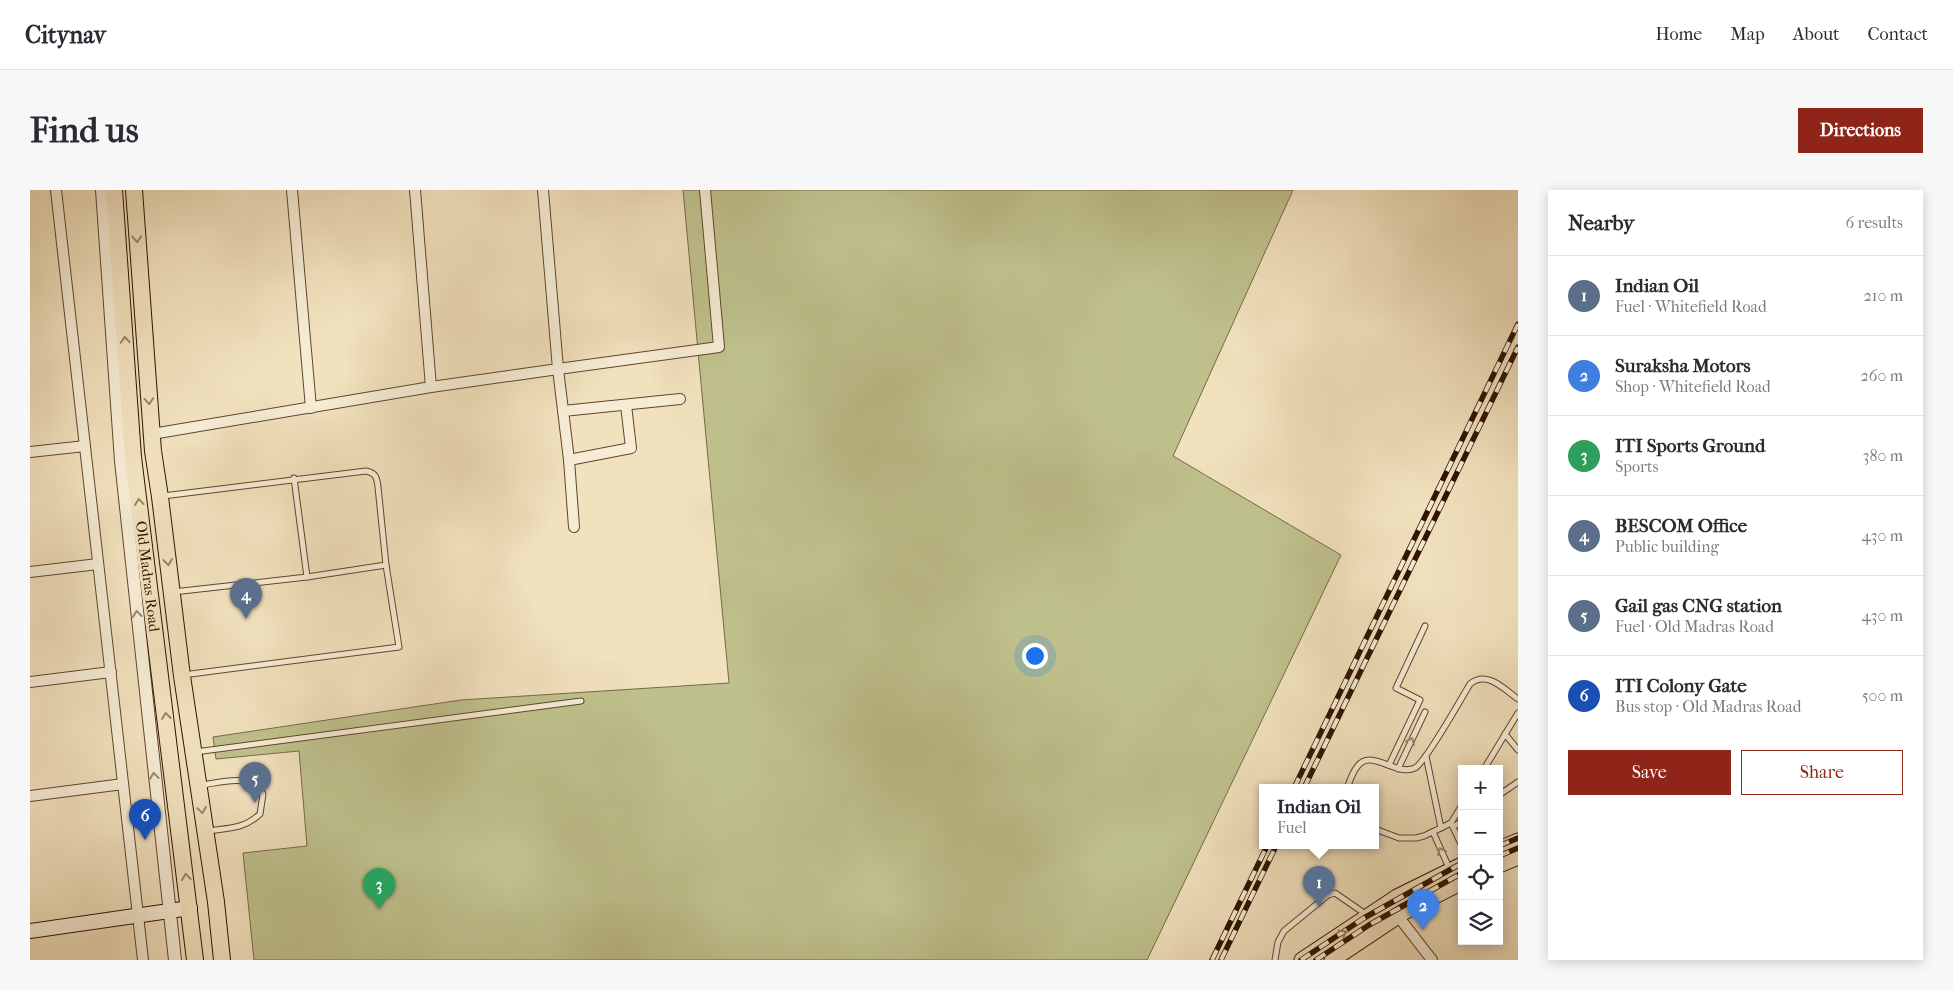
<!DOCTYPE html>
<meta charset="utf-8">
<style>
:root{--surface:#fff;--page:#f7f7f7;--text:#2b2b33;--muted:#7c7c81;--line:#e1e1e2;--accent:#8f2418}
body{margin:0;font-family:"IM FELL French Canon",serif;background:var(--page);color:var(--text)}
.controls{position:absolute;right:15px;bottom:15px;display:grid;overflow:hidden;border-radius:0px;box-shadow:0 2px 12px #0003}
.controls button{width:45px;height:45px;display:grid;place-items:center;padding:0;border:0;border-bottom:1px solid var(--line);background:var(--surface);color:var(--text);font:25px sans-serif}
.you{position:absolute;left:1004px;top:465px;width:18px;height:18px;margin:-12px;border:4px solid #fff;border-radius:50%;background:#1a73e8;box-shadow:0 0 0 8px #1a73e833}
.badge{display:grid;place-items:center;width:32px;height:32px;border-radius:50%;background:var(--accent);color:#fff;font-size:16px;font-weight:700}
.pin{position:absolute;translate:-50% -41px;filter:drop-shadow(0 1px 2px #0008)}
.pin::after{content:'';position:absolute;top:26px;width:18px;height:15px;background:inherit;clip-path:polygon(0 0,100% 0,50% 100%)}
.popup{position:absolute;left:1229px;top:594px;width:120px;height:65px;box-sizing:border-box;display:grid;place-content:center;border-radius:0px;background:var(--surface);filter:drop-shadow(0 1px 4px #0005);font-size:16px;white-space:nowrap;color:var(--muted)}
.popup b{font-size:19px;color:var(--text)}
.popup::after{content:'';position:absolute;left:50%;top:100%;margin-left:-10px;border:10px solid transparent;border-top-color:var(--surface)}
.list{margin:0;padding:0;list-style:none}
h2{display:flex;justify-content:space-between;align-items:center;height:65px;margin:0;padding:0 20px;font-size:21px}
h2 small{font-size:16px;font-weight:400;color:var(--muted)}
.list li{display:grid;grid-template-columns:32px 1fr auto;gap:15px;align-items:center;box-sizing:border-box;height:80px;padding:0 20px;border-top:1px solid var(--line)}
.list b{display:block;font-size:19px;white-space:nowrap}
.list p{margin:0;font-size:16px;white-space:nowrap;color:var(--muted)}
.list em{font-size:16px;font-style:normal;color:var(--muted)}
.actions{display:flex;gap:10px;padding:15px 20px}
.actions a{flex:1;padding:11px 0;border:1px solid var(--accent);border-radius:0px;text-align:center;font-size:18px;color:var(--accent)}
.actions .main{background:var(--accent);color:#fff}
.icon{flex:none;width:28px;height:28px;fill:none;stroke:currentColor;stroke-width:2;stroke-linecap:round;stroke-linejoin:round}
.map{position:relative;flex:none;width:1488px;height:770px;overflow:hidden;border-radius:0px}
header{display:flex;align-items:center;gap:30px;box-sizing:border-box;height:70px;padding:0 25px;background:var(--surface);border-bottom:1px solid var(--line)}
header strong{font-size:24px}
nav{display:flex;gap:28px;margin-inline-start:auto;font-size:18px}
.intro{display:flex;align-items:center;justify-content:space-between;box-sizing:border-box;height:120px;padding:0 30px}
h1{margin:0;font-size:35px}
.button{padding:12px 22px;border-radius:0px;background:var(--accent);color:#fff;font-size:18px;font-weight:700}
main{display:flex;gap:30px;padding:0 30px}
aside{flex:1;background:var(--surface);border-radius:0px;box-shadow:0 2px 12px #0003}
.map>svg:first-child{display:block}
.green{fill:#bfc18d;stroke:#766a46}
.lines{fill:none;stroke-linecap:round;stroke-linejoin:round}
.service-casing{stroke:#5f462f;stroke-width:7}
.minor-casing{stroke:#5f462f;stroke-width:12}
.tertiary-casing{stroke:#5f462f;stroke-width:14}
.secondary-casing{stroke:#2e1300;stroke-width:16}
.primary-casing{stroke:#2e1300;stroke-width:17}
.trunk-casing{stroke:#2e1300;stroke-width:18}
.service{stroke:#f6ecd4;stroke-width:5}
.minor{stroke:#f6ecd4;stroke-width:10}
.tertiary{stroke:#f6ecd4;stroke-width:12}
.secondary{stroke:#f6ecd4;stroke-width:14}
.primary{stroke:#f1e1bd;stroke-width:15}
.trunk{stroke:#f1e1bd;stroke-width:16}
.rail-casing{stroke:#2e1300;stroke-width:5.5}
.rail{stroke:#f6ecd4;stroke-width:4;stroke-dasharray:11;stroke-linecap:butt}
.oneway{stroke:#998468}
.oneway2{stroke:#9c8a75}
.labels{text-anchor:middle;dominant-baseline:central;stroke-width:4;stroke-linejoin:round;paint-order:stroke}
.street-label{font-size:15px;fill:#2e1300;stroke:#f6ecd4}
</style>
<header>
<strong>Citynav</strong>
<nav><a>Home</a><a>Map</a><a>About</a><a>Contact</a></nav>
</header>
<div class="intro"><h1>Find us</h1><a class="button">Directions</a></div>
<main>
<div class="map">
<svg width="1488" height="770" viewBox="0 0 1488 770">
<rect width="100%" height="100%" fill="#f1e1bd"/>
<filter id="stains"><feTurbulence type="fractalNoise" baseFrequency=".004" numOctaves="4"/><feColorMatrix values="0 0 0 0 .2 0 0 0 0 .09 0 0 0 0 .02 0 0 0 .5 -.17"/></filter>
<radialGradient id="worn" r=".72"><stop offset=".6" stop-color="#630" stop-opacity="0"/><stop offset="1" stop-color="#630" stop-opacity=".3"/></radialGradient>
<path class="green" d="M653,0H1263L1143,266L1311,365L1117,770H224L213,663L277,656L269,561L186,569L183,547L431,510L699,493Z"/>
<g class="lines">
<g class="service-casing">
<g id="service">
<path d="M264,288L277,387"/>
<path d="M133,306L336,281C346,283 347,288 348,297L356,375L369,457L153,485"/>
<path d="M143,402L277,387L356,375"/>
<path d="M1475,544L1488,560"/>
<path d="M165,562L551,511"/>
<path d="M1396,566L1411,638"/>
<path d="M1359,575L1390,510L1366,498L1395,436"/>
<path d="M1368,579L1395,522"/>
<path d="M1454,579L1488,523"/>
<path d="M172,595C194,592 218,583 233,604L230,624C214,639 199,638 177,641"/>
<path d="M1317,598C1320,591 1322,583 1327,577C1340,557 1366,587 1385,578C1396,572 1431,509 1440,494C1457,480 1474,499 1488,509"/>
<path d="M1469,605L1488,592"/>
<path d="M1421,633L1432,656"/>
<path d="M1423,637L1432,631"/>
<path d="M1345,639L1369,648H1386L1394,646L1421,633L1432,615"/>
<path d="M1403,642L1420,680"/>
<path d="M1245,770L1248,752L1254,741L1298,705L1305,703L1337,725"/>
</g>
</g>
<g class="minor-casing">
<g id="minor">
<path d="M26,0L113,770"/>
<path d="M262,0L281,218"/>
<path d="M401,197L528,179L513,0"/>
<path d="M596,215L601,258L539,270L528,179L689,157L675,0"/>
<path d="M533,221L650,209"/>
<path d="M122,244L401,197L385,0"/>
<path d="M0,262L55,256"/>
<path d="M539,270L544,337"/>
<path d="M0,382L68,374"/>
<path d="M0,492L81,482"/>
<path d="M0,606L93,594"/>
<path d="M1368,726L1402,770"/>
</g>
</g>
<g class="tertiary-casing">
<path id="tertiary" d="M72,0L91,271L145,770"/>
</g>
<g class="secondary-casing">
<path id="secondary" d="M0,741L160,718"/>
</g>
<g class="primary-casing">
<g id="primary">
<path d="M1469,659L1488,651"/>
<path d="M1469,675L1488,667"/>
<path d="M1272,770L1367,707L1432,675"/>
<path d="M1302,770L1374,722L1432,692"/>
</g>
</g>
<g class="trunk-casing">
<g id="trunk">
<path id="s1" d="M84,0L103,267L165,770"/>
<path d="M104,0L123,261L130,307L152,486L186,712L192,770"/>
</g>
</g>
<use href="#service" class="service"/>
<use href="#minor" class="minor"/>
<use href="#tertiary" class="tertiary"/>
<use href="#secondary" class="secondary"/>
<use href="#primary" class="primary"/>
<use href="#trunk" class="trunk"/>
<g class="rail-casing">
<g id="rail">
<path d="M1264,598L1488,134"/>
<path d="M1274,598L1488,157"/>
<path d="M1469,656L1488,648"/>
<path d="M1469,666L1488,658"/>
<path d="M1182,770L1237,656"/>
<path d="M1191,770L1246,656"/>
<path d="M1271,770L1334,728L1432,673"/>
<path d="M1286,770L1339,735L1432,683"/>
</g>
</g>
<use href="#rail" class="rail"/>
</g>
<defs><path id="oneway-chevron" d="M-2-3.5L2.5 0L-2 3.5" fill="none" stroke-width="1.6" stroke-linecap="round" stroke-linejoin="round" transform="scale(1.25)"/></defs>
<g class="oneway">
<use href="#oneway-chevron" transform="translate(107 49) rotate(86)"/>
<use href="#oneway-chevron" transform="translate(95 150) rotate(-94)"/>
<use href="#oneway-chevron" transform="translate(119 211) rotate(86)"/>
<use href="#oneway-chevron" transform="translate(109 312) rotate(-97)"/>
<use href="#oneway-chevron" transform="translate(138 372) rotate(83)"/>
<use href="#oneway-chevron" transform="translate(136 526) rotate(-97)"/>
<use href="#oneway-chevron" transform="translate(172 620) rotate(82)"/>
<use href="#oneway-chevron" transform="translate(156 687) rotate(-97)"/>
<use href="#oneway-chevron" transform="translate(1313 743) rotate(-33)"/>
</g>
<g class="oneway2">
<use href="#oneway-chevron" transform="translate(107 424) rotate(-96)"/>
<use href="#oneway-chevron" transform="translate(1381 551) rotate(-65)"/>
<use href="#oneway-chevron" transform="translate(124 586) rotate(-96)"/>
<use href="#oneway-chevron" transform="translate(1411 661) rotate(-115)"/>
</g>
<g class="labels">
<g class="street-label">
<text stroke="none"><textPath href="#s1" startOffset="388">Old Madras Road</textPath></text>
</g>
</g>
<rect width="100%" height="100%" filter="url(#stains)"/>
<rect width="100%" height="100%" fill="url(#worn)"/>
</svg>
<div class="controls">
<button>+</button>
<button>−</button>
<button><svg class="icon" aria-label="locate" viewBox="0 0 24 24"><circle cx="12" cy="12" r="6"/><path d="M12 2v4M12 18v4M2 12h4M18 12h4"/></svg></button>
<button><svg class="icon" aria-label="layers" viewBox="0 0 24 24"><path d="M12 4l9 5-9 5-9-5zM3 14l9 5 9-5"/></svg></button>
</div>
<div class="you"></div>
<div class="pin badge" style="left:1289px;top:717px;background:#5c6f8a">1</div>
<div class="popup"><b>Indian Oil</b>Fuel</div>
<div class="pin badge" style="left:1393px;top:740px;background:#3f7fe0">2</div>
<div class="pin badge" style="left:349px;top:719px;background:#2e9e5b">3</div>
<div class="pin badge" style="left:216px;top:429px;background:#5c6f8a">4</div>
<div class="pin badge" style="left:225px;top:613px;background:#5c6f8a">5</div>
<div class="pin badge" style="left:115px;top:650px;background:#1a4fb4">6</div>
</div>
<aside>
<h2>Nearby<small>6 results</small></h2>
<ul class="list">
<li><span class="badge" style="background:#5c6f8a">1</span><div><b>Indian Oil</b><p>Fuel · Whitefield Road</p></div><em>210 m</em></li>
<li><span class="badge" style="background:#3f7fe0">2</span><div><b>Suraksha Motors</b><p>Shop · Whitefield Road</p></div><em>260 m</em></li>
<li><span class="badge" style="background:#2e9e5b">3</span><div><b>ITI Sports Ground</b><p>Sports</p></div><em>380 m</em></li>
<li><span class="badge" style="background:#5c6f8a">4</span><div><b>BESCOM Office</b><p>Public building</p></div><em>430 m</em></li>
<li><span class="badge" style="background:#5c6f8a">5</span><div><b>Gail gas CNG station</b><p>Fuel · Old Madras Road</p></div><em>430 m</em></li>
<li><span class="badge" style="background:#1a4fb4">6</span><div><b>ITI Colony Gate</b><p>Bus stop · Old Madras Road</p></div><em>500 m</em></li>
</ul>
<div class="actions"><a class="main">Save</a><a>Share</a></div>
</aside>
</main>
